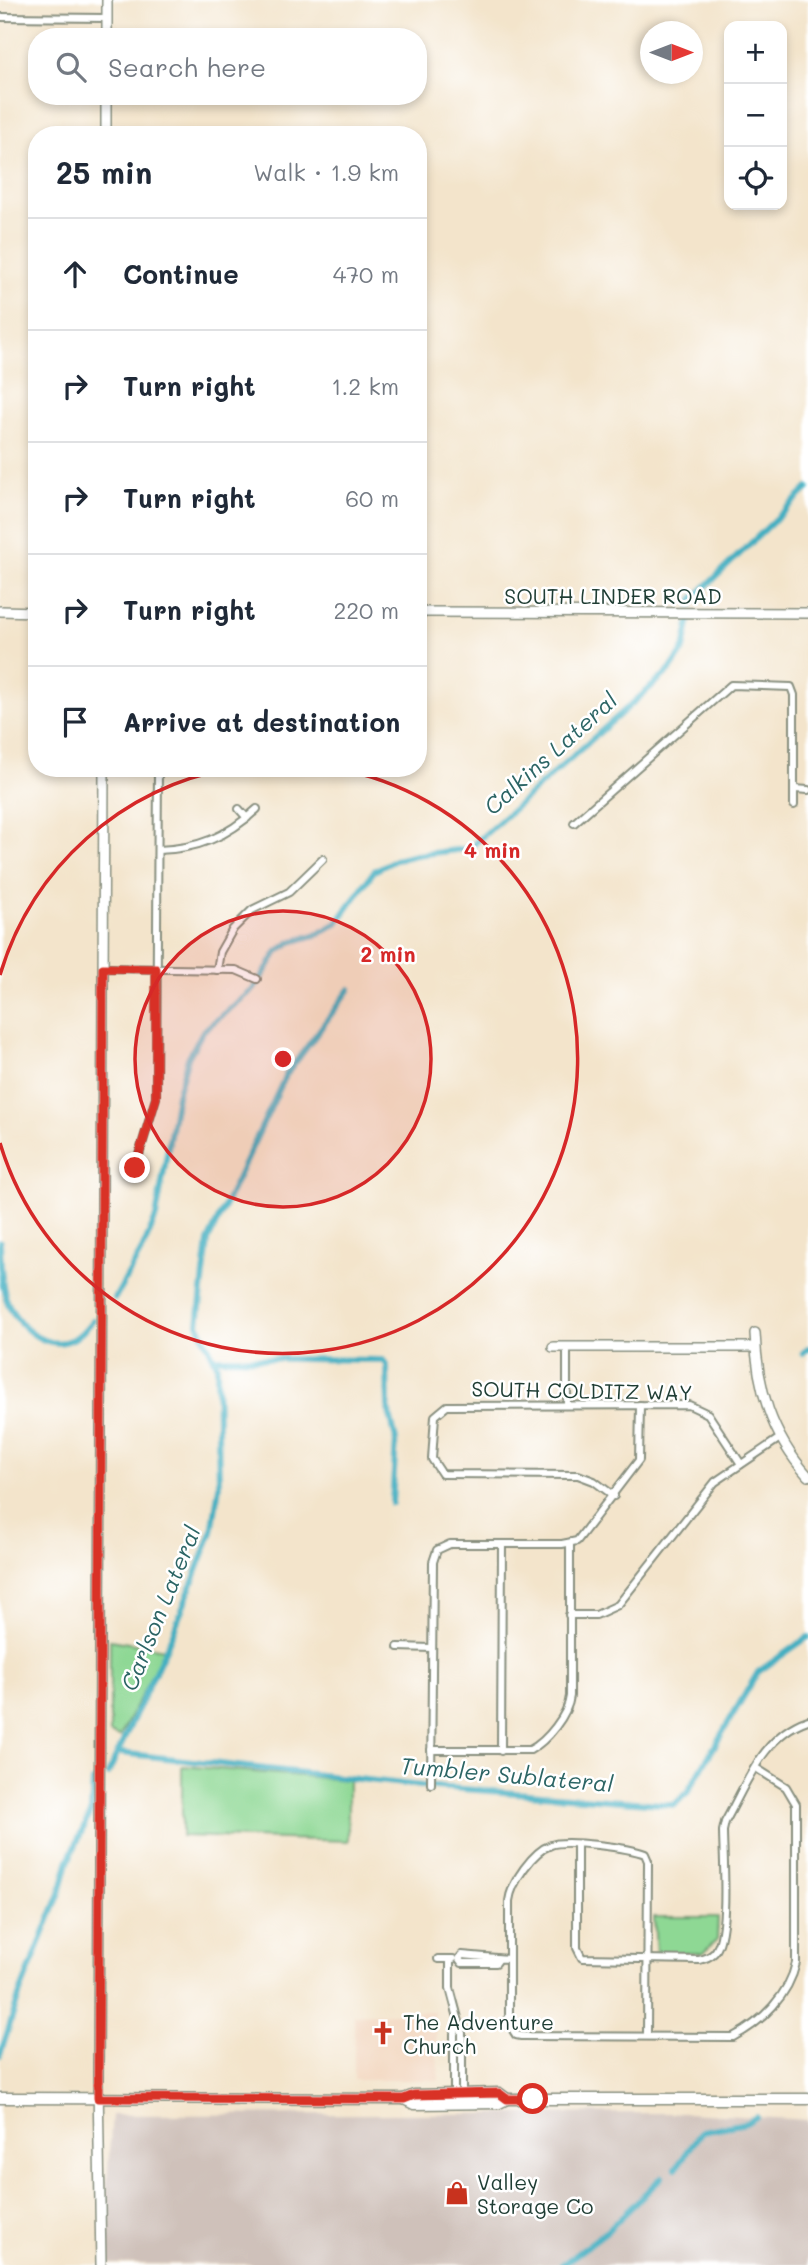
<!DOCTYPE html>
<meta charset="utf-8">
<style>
:root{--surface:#fff;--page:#f2f2f3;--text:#1f2937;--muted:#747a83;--line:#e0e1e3}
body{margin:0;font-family:Mali,sans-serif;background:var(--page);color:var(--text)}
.controls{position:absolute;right:21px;top:21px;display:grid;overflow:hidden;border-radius:14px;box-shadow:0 4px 10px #0003}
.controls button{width:63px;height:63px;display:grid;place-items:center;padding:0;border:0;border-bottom:2px solid var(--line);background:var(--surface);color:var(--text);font:35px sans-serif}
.compass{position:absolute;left:640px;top:21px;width:63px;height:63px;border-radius:50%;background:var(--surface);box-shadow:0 4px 10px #0003;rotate:90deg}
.stop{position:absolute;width:21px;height:21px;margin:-16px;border:5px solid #d93025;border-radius:50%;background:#fff}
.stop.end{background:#d93025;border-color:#fff;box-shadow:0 2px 7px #0008}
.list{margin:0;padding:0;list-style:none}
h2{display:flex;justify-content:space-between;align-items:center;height:91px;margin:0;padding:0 28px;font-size:30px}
h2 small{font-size:23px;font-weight:400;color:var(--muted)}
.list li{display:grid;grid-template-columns:46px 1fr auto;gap:21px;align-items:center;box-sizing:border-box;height:112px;padding:0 28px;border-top:2px solid var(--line)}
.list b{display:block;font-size:26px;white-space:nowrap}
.list em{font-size:23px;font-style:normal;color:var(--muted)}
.icon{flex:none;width:38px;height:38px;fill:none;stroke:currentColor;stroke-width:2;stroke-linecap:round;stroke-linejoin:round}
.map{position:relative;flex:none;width:808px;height:2265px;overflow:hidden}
.search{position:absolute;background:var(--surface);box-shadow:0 4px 10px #0003;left:28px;top:28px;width:399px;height:77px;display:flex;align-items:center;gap:18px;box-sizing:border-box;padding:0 24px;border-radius:28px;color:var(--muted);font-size:26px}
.panel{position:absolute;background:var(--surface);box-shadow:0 4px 10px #0003;left:28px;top:126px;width:399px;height:651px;border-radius:28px}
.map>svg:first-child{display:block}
.built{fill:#f2d5bd}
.industrial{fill:#cfc1ba}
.green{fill:#8ed894;stroke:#568a64;stroke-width:2}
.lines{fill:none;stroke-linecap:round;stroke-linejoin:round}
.canal{stroke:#43afc1;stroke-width:6}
.street-casing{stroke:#899080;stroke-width:10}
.secondary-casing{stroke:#899080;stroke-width:12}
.primary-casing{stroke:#899080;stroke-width:13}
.street{stroke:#fff;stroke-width:6}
.secondary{stroke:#fff;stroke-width:9}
.primary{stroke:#fff;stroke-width:10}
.route{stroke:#d93025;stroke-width:9}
.ring{fill:none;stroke:#d62828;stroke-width:3.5}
.labels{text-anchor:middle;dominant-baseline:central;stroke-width:5;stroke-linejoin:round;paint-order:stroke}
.street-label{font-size:21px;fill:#1f3d34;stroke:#fff}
.poi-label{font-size:21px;fill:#1f3d34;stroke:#fff;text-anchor:start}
.water-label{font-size:23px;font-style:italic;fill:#2c6565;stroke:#fff}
.centre{fill:#d62828;stroke:#fff;stroke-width:3.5}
.ring-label{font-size:21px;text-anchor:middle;font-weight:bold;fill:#d62828;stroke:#fff;stroke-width:5;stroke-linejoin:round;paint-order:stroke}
</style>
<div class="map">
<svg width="808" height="2265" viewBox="0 0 808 2265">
<rect width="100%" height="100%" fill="#fff"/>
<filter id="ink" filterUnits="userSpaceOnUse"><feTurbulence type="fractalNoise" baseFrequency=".0143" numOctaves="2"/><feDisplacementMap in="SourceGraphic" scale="14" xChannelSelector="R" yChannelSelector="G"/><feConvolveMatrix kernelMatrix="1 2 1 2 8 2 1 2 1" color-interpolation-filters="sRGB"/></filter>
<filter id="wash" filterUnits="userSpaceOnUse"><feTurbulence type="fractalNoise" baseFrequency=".00686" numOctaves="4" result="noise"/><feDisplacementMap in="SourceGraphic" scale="28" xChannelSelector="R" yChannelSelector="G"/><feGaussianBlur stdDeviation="1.57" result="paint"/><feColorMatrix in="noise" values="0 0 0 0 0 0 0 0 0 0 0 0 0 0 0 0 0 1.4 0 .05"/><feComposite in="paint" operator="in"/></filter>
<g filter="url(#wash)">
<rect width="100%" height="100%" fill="#f3e4cb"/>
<path class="built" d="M434,2011L439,2080H354V2015Z"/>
<path class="industrial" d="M687,2113L808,2120V2265L106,2264L105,2207L112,2115Z"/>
<g class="green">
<path d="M110,1640L165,1649L120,1737L110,1733Z"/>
<path d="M182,1766L348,1780V1841L182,1836Z"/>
<path d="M654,1917H718L717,1940L703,1953L656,1954Z"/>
</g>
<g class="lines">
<g class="canal">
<path d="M691,606L693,599L808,488"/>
<path d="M0,1242C1,1260 0,1281 6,1298C14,1323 44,1353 73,1339C81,1335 88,1326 93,1320"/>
<path d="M115,1298L143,1248L156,1217L177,1095L188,1058L203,1031L254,989L278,951L291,942L318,934L337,923L374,871L395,860L416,855L465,849L474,844L670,670L684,649L690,619"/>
<path d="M803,1353L808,1348"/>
<path d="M214,1358L383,1360L387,1365L388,1406L396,1440L392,1503"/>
<path d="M120,1753L422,1786L674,1805L687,1793L758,1672L808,1637"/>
<path d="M108,1774L173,1633L212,1532L219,1486L217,1365L198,1324L208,1241L286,1075L350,989"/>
<path d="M0,2055L20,1993L60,1893L68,1862L91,1811L93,1781"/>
<path d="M676,2168L702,2131L746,2123L756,2117"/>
<path d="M562,2265L607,2231L662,2177"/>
</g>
</g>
</g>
<g filter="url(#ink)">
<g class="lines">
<g class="street-casing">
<g id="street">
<path d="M0,17L107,18"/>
<path d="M795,789L808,790"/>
<path d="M239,809L247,818"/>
<path d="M574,823L731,685L791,687L794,695V805"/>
<path d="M158,850C197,849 227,837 257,809"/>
<path d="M103,968L236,970L257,979"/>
<path d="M217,970L220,952L233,929L252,910L289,892L323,859"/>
<path d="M135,1168L156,1098L158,768"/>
<path d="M567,1405V1347"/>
<path d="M614,1496L594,1481L578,1475L442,1474L432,1459L435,1416L447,1406L689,1405L708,1414L741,1464"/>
<path d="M569,1615H596L618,1605L715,1482L780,1438"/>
<path d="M398,1647L432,1648"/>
<path d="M431,1750H530C547,1741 568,1715 570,1696V1543"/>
<path d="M501,1751L502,1544"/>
<path d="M431,1784L433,1562L437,1550L450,1544H562L577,1541L639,1460L640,1405"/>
<path d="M577,1845V1948L582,1958L699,1960C704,1959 710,1957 714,1953C730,1937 723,1855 723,1831L725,1822C747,1783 763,1735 808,1720"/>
<path d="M438,1959H453"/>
<path d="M450,1959V1988L462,2033V2094"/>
<path d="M499,1959L496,1963H462L459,1959L462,1955L508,1959"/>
<path d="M647,2036L648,1861L645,1854C630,1848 565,1839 551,1845C533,1851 511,1883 509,1901V2024L516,2035L521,2036L733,2037C762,2022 789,1995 796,1963V1804L786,1787L756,1768"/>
<path d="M454,2094V2034L459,2023"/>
</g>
</g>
<g class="secondary-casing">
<g id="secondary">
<path d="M107,37V0"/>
<path d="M106,135V96"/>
<path d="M0,611L37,612"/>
<path d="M418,612L808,613"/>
<path d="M755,1333C757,1387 771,1435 808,1476"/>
<path d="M553,1347H755"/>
<path d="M101,2265L98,2083L104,768"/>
</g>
</g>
<g class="primary-casing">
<g id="primary">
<path d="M0,2098L404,2099L414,2095L499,2093L507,2099"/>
<path d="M404,2099L414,2104L499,2103L507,2099H808"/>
</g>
</g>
<use href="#street" class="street"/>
<use href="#secondary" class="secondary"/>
<use href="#primary" class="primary"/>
</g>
</g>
<g class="lines" filter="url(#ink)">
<path class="route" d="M135,1168L156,1098V969L103,968L98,2098L404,2099L414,2095L499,2093L507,2099H533"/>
</g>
<circle cx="283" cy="1059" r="148" fill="#d62828" fill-opacity=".12"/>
<g class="ring">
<circle cx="283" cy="1059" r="148"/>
<path d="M0 975A295 295 0 0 1 232 768M334 768A295 295 0 1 1 0 1143"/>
</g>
<defs>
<g id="church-bare" transform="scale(1.89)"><path d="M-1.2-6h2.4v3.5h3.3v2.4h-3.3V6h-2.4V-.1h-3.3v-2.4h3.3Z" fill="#c8321e" stroke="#fff" stroke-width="2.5" paint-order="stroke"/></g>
<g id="shop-bare" transform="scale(1.89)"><path d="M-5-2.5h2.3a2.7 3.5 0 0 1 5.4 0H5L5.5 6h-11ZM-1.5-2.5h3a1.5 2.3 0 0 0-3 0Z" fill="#c8321e" stroke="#fff" stroke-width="2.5" paint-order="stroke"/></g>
</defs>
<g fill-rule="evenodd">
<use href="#church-bare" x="383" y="2033"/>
<use href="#shop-bare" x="457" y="2193"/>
</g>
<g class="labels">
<g class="street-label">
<text x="613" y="595">SOUTH LINDER ROAD</text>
<text transform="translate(582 1390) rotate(1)">SOUTH COLDITZ WAY</text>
</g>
<g class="poi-label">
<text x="403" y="2021">The Adventure<tspan x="403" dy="24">Church</tspan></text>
<text x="477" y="2181">Valley<tspan x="477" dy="24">Storage Co</tspan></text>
</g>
<g class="water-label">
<text transform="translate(550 753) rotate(-42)">Calkins Lateral</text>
<text transform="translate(160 1608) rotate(-68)">Carlson Lateral</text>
<text transform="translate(507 1774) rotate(5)">Tumbler Sublateral</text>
</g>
</g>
<circle cx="283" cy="1059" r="10" class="centre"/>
<g class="ring-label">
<text x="492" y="858">4 min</text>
<text x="388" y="962">2 min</text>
</g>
</svg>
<div class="controls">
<button>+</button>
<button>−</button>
<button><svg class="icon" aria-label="locate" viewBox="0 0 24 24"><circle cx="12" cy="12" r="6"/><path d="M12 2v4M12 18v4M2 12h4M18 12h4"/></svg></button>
</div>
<svg class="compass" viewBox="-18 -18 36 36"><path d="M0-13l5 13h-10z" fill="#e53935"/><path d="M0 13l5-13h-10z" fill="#747a83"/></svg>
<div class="stop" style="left:533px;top:2099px"></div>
<div class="stop end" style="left:135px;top:1168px"></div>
<div class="search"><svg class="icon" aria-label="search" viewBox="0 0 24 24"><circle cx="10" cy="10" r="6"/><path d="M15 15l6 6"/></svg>Search here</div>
<section class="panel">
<h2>25 min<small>Walk · 1.9 km</small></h2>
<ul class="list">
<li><svg class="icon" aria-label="ahead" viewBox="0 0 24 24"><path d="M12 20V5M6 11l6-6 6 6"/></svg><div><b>Continue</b></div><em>470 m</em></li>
<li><svg class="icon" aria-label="right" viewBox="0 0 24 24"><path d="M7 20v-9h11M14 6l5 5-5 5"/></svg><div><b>Turn right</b></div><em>1.2 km</em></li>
<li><svg class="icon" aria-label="right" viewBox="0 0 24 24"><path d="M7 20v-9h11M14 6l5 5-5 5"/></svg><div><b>Turn right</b></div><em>60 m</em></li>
<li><svg class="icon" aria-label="right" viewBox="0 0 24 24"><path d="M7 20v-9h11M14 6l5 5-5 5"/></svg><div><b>Turn right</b></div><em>220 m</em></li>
<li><svg class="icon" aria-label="arrive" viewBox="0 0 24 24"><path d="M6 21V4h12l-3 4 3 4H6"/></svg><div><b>Arrive at destination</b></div></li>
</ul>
</section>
</div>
